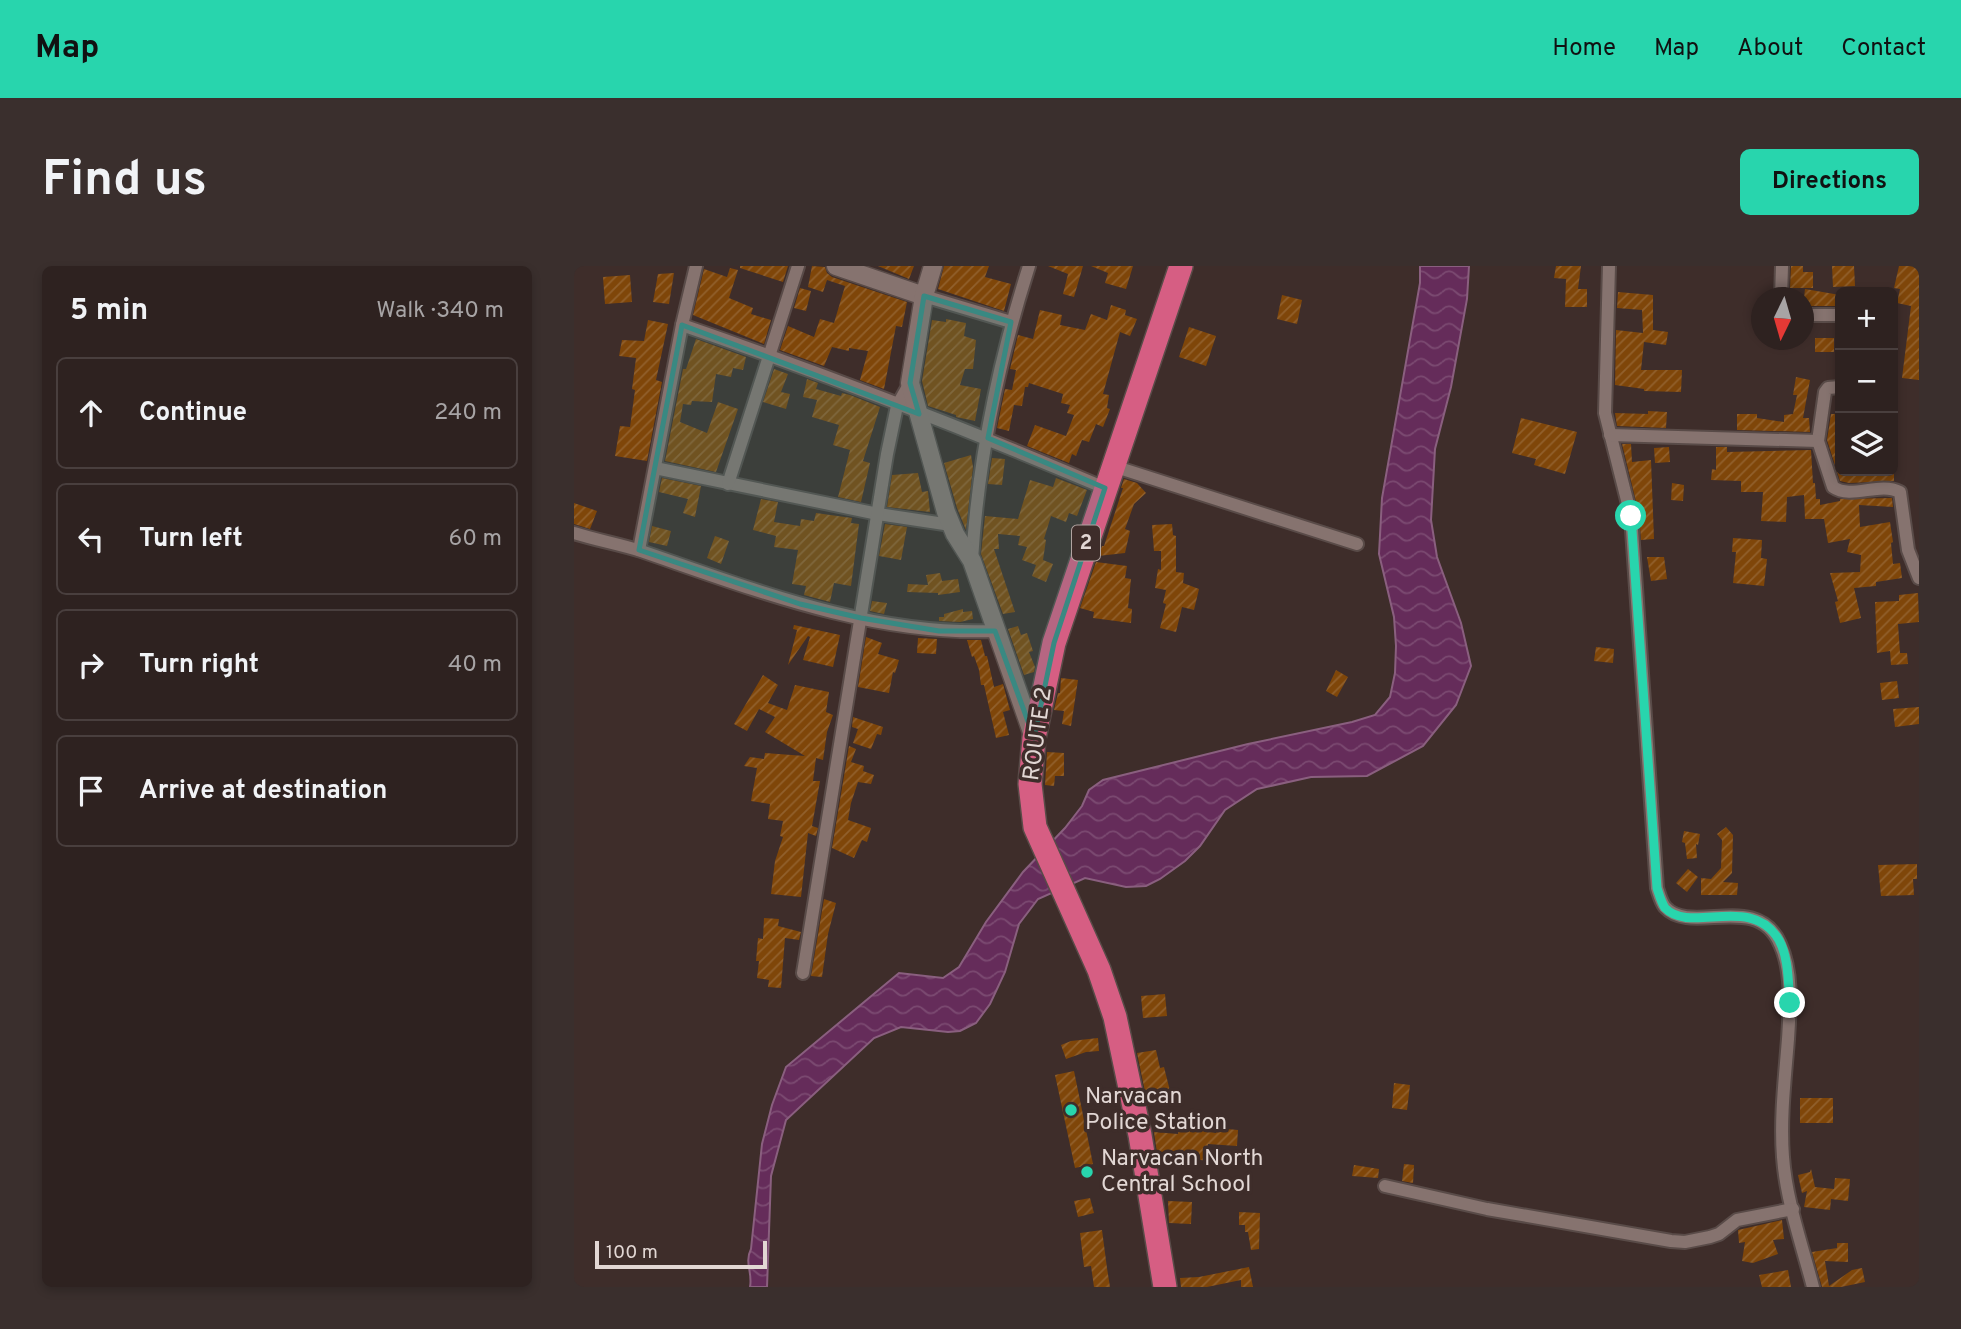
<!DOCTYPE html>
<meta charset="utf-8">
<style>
:root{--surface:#2e2220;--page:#3a2f2d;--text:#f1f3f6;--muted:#a7a4a5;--line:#493f3e;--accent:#28d5ad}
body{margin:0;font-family:Overpass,sans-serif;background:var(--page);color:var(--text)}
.controls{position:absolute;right:21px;top:21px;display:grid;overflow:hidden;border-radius:10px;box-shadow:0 4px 10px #0003}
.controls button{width:63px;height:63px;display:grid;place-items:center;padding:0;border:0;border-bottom:2px solid var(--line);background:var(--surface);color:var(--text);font:35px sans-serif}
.compass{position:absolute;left:1177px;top:21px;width:63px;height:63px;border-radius:50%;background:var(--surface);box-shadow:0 4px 10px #0003;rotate:185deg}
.scale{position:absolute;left:21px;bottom:18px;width:172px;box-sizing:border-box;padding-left:7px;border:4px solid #e2d7d4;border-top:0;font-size:19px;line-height:24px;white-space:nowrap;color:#e2d7d4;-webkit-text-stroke:5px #3e2d2a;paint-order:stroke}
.stop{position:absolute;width:21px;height:21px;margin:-16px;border:5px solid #28d5ad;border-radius:50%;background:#fff}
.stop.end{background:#28d5ad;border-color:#fff;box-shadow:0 2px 7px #0008}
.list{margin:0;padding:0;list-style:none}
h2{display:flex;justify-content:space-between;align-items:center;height:91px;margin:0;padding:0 28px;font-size:30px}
h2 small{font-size:23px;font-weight:400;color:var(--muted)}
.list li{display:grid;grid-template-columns:46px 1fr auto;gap:21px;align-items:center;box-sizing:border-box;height:112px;margin:0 14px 14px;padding:0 14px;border:2px solid var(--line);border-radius:10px}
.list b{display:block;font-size:26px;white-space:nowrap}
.list em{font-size:23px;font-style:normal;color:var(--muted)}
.icon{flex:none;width:38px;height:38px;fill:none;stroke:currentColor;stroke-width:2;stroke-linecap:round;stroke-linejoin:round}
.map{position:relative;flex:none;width:1345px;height:1021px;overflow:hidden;border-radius:10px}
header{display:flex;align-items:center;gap:42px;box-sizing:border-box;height:98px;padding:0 35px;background:var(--accent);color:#111}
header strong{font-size:33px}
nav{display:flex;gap:38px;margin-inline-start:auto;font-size:24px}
.intro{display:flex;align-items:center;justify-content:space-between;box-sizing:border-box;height:168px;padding:0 42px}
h1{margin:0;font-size:49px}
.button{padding:18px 32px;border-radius:10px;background:var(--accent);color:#111;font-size:24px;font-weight:700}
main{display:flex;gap:42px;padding:0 42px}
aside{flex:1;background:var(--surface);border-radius:10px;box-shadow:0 4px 10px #0003}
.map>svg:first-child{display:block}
.water{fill:url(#water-waves);stroke:#8a5f7f;stroke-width:2}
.building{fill:url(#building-hatch)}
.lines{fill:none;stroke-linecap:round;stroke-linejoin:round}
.street-casing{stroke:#594b48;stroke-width:16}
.secondary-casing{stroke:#594b48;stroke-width:21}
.highway-casing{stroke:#594b48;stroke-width:26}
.street{stroke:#86736f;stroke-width:12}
.secondary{stroke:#86736f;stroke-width:18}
.highway{stroke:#d65e83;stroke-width:23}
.route{stroke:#28d5ad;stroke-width:9}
.marked{fill:#398982;fill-opacity:0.2;stroke:#398982;stroke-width:5;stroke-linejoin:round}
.poi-dot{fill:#28d5ad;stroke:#3e2d2a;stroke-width:2.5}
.labels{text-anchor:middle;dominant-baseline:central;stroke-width:7;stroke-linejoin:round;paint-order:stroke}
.shield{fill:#3e2d2a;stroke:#b1a4a1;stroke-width:2}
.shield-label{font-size:21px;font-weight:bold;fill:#e2d7d4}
.street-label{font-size:23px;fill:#e2d7d4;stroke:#3e2d2a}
.poi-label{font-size:23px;fill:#e2d7d4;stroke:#3e2d2a;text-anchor:start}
</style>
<header>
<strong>Map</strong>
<nav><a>Home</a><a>Map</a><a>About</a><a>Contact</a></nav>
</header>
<div class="intro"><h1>Find us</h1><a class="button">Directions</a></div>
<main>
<aside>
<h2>5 min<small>Walk · 340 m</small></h2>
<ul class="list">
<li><svg class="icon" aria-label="ahead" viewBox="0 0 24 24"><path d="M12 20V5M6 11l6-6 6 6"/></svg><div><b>Continue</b></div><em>240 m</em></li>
<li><svg class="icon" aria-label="left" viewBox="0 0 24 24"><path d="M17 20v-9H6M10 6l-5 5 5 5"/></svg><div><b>Turn left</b></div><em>60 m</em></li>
<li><svg class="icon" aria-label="right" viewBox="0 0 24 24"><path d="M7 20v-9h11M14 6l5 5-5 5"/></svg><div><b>Turn right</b></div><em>40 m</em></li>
<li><svg class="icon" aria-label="arrive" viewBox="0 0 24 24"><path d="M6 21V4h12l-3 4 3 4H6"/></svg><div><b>Arrive at destination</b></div></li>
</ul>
</aside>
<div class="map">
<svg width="1345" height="1021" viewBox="0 0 1345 1021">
<defs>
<pattern id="water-waves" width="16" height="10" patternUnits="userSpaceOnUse" patternTransform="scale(1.75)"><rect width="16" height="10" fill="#652c5a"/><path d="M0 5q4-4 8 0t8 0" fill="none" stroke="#7b4a71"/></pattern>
<pattern id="building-hatch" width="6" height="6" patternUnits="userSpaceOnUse" patternTransform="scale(1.75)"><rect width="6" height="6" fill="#7f4609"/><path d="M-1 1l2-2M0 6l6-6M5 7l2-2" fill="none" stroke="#91602c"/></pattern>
</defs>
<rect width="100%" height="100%" fill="#3e2d2a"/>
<path class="water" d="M846,0H895L893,33L877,121L861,183L857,254L863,291L887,357L897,400L882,439L849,480L793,510L737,511L683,523L651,544L626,580L611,595L586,613L572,620L552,621L511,612L464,633L445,658L431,706L416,738L402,757L386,765L374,766L327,761L300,772L212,854L197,910L193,1021H176C179,1007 170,997 177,983L188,878L198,839L212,801L325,707L369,712L385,701L412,656L449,606L491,562L508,540L515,524L529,514L674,478L778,456L801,449L816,431L821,407L822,380L820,351L805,288L808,232L846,17Z"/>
<g class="building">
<path d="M166,0H214L209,16L166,2Z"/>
<path d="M238,0L251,1L253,7L258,11L333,36L328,61L322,60L310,123L286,114L294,85L275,82V85L258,81L250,100L206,84L214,60L240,71L246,53L260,57L271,20L253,14L249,26L234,21Z"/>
<path d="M304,0H340L335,13Z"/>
<path d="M370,0H415L411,11L437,18L430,45L364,23Z"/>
<path d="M474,0H509L500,31L489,28L494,8Z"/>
<path d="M517,0H559L552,23L531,17L534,7Z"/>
<path d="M982,0H1007L1004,23H1013V41H991L992,13L980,12Z"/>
<path d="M1217,0H1229V6H1239V22H1216Z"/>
<path d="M1258,0H1280L1281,20L1259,21Z"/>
<path d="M1325,0H1345V114L1328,112L1337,40L1323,37L1326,23L1320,22Z"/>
<path d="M156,2L164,4L155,32L179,42L177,48L197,54L190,78L119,49L130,3L153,11Z"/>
<path d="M100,7L95,38L79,36L84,8Z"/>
<path d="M56,9L58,36L31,38L29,11Z"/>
<path d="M226,22L237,25L232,45L220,42Z"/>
<path d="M1231,23L1266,29V40H1229Z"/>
<path d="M1044,26L1079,29V64L1094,66L1092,79L1070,76L1067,104H1108L1107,126L1070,125V123L1041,119L1042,64L1069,67L1068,44L1043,42Z"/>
<path d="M708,29L728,34L723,58L703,53Z"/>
<path d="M537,39L552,44L551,49L563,53L556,70L546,66L529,128L535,129L533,142L536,143L529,161L522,158L515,176L508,174L502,190L498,188L495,197L453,180L461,159L492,170L500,149L493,147L496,139L487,137L489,128L455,117L454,121H451L448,140L440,139L435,165L423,162L431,123L438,124L442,104L436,103L444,69L459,73L466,44L488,49L486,59L511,64L517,48L533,54Z"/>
<path d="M372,53L392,57L390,70L402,74L399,103H391L386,119L407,123L401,155L382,151V149L354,140L348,115L358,54L372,56Z"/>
<path d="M74,54L94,58L82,114L88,116L73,195L41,190L46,160L56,161L61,124L58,123L62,92L45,90L48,74L70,75Z"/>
<path d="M615,61L642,70L632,100L605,91Z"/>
<rect x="1241" y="72" width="19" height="14"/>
<path d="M122,73L172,91L169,104L159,102L157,111L142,108L138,136L118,135L117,139L109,138L106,156L133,167L144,136L164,143L142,206L91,195L109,103H112Z"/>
<path d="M200,103L214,108L207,126L216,128L212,143L189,136Z"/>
<path d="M1222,111L1236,114L1229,152H1235L1236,166L1163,164V148H1183V152L1210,156V149L1219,148L1223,129H1219Z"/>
<path d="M233,113L244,117L242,123L267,130L268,127L276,129L306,141L289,195L296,197L287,236L264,231L276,184L259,179L265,159L238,151L243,134L229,131Z"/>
<path d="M1074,145L1093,146L1092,162L1043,160L1041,147L1074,148Z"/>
<path d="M1257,148H1266V205H1320V215L1275,217L1266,215L1253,174Z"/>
<path d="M947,152L1003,166L991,208L960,199L962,193L938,187Z"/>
<path d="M1048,178H1057L1058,196L1077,194L1080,273L1067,274L1065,248Z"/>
<path d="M1095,181L1096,196L1081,197L1080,182Z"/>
<path d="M1142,181H1153V186L1237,184L1239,217H1241L1242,233H1246V239L1266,235V233L1318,232L1319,241L1285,239L1286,261L1316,256L1319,276L1317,277L1319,298L1326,297L1328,312L1302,316V320L1280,322L1287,352L1266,357L1261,336L1264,335L1256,307L1286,306L1287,289L1273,286L1276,273L1254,277L1250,253H1231L1230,229L1213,231L1212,256L1187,255L1189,226H1167V215L1137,214L1138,203L1142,204Z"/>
<path d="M397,189L399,201L392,264L383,242L370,197Z"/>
<path d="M418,192L431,193L428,219L414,218Z"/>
<path d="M344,207L348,226L354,225L356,246L313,241L318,209Z"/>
<path d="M88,212L127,220L121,251L109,247L114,233L85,226Z"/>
<path d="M482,212L513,224L503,250L495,247L492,256L477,250L470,273L472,274L469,294L479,298L472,316L458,310L462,299L448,294L453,281L444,279L446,270L424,268L425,283H420L441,346L429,348L407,288L411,250L444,253L456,214L479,221Z"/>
<path d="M550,213L563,217L572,227L560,238L551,263L556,265L551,287L524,290L528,280H530L549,222H547Z"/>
<path d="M1098,217L1110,219L1109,235L1097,234Z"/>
<path d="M187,233L204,236L200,256L226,260L227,253L240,255L242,247L278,252L277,257L285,258L277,320L260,317L256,336L230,329L232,320L218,318L224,284L200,281L202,270L179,264Z"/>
<path d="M0,237L23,245L16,263L0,258Z"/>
<path d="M311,258L333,261L327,294L305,290Z"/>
<path d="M598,258L599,269L602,270V306L610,307L609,317L625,323L620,344L608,341L602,366L586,362L592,338L589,337L592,324L581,322L584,303L587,304V285H580L578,259Z"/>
<path d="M78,260L97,265L93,280L75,276Z"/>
<path d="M141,270L155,275L147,298L133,292Z"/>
<path d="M1159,272L1188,274L1187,292L1193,293L1190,320L1159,317L1162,286H1158Z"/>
<path d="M1073,291H1090L1093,313L1077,315Z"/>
<path d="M522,296L553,300L551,312L557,313L554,342L558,343L557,357L519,352L520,346L506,342Z"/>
<path d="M366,307L368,315L384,313L386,326L364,329V327L333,326L334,318L354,319L352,309Z"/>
<path d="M1344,327L1345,356L1324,358L1326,387H1333L1334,398L1317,399L1316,385L1303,387L1301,336L1325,335V329Z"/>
<path d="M298,335L313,337L310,348L296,345Z"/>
<path d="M389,343V346L398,345L399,353L386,356L365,355V351H370V348Z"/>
<path d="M220,359L266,369L259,401L229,394L236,371L234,370L214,399L223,364L219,363Z"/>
<path d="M444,360L447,369L453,367L459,385L455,386L461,401L460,406L450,409L434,363Z"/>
<path d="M292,371L308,377L304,388L325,394L321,407L319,406L315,427L284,421Z"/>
<path d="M344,372L363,373L362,388L343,387Z"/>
<path d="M393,374H407L411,390H413L420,421L429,418L436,444L429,446L435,469L422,472L410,419H407L405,404L400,390L398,391Z"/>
<path d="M1022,381L1040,383L1039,397L1020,395Z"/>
<path d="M762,404L774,411L763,431L752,425Z"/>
<path d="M189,409L204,419L194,437L213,444L221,419L255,426L252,446L259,449L253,466L249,494L242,492L239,515H246L238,560L244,562L242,570L234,567L227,631L197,628L201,595L209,571L206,570L209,555L194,553L196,538L177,535L183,502L170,500L176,491L190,493L191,487L231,490L191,466L201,451L185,443L173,465L160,458Z"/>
<path d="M487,412L504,414L497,460L488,458L490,445L480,444L484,427H486Z"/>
<path d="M1323,415L1325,432L1308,434L1306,417Z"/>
<path d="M1345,441V458L1321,461L1319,443Z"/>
<path d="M279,451L309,461L307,469L303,468L297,483L279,477L284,463L278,461Z"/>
<path d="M275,480L282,483L277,496L290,500L289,505L300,509L297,518L284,516L277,537L274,554L297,562L293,576L288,574L280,592L258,582Z"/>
<path d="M473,486L490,487V510H481L480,520L471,519Z"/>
<path d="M1152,561L1159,569L1158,607L1149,616L1164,617L1163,629H1127V612L1137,613L1147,602L1148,574L1143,568Z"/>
<path d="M1110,565L1126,568L1124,579L1122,578L1123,592L1113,593L1111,577L1108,576Z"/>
<path d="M1343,598V613H1339L1340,629L1307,630L1304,599Z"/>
<path d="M1114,603L1124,611L1113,626L1102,617Z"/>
<path d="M250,633L262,637L254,668L248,711L237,710Z"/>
<path d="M190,652L205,653L204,660L227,666L225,674L211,672L207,722L194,721L195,714L183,712L185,695H182L184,672L189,673Z"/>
<path d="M591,728L593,750L569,752L567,730Z"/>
<path d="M524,772L525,785L512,786L492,793L487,779L497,775Z"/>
<path d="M582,784L586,802L590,801L598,833L574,840L563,787Z"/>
<path d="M500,805L519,898L501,902L481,809Z"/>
<path d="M820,817L836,819L833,844L818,842Z"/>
<rect x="1226" y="832" width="33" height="25"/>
<path d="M606,856L621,859L620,864L642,867V862L664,864L663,880L634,878L633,895L583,887L580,866L604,868Z"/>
<path d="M830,898L840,899L839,917L828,915Z"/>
<path d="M780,899L805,903L804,912L778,910Z"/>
<path d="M1237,903L1241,921L1260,923L1261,912L1276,913L1274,935L1257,933L1256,944L1230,941L1233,925L1228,927L1224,909L1236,906Z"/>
<path d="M516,932L520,947L504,951L500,935Z"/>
<path d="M594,935L618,936L617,958L595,957Z"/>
<path d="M665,946L686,947L685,983L677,984L674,966H671V959H665Z"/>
<path d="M1208,954L1210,973L1199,974L1204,988L1179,997L1168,995L1171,976L1165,977L1164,964Z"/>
<path d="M528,964L533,1002L536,1021H520L517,1000L510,1001L506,967Z"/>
<path d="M1263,977H1274V996L1251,995L1255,1020L1278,1004L1288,1002L1291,1016L1267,1021H1248L1238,986L1263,982Z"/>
<path d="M675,1001L679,1021H667V1014L633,1021H607L606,1012L625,1011Z"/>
<path d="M1214,1004L1217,1021H1188L1185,1009Z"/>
</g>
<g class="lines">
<g class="street-casing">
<g id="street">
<path d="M1035,0L1031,147L1057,250L1083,622C1085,628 1087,636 1091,641C1117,670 1183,625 1206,678C1219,706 1216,742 1214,773C1211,812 1206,852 1209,891C1212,934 1228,979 1239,1021"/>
<path d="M350,30L437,56"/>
<path d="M1207,32L1208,0"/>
<path d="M1230,49H1266"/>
<path d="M108,59C251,108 392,163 531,222"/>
<path d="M1266,121L1254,122L1251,126L1244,175L1259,221C1278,234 1305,215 1326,226L1334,284L1345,312"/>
<path d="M1036,169L1244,175"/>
<path d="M539,200L783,278"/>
<path d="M81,202L304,248L377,259"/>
<path d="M154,218L224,0"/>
<path d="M0,267C22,274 45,278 67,285C181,324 298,370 421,365"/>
<path d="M65,284L108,59L122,0"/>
<path d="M398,294C404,195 425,94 455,0"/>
<path d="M229,707L313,188L323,140L336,117"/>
<path d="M811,920L913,943L1097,975L1111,976L1136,971L1145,968L1163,954L1219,943"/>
</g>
</g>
<g class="secondary-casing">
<g id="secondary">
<path d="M262,0L350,30"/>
<path d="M359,0L350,30L336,117L372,246L381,268L398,295L460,472"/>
</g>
</g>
<g class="highway-casing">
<path id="highway" d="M591,1021L566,869L541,751L525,704L461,561L456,518L460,472L480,377L607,0"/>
</g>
<use href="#street" class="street"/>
<use href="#secondary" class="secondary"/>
<use href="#highway" class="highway"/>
</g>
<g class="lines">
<path class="route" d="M1057,250L1083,622C1085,628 1087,636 1091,642C1117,669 1177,627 1205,674C1215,692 1214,717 1216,737"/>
</g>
<path class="marked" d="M350,30L437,56L414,172L531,222L480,377L460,472L421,365H365L287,352L226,338L65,284L108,59L345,148L336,117Z"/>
<g class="poi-dot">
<circle cx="497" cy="844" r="7"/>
<circle cx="513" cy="906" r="7"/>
</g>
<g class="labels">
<rect class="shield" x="498" y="259.5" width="28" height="35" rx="5"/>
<g class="shield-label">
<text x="512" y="277">2</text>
</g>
<g class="street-label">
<text transform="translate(465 468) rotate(-82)">ROUTE 2</text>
</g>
<g class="poi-label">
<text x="511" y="831">Narvacan<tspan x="511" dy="26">Police Station</tspan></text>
<text x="527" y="893">Narvacan North<tspan x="527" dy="26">Central School</tspan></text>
</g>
</g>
</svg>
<div class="controls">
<button>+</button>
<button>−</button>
<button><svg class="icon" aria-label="layers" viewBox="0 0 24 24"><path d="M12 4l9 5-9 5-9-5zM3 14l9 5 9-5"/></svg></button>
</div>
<svg class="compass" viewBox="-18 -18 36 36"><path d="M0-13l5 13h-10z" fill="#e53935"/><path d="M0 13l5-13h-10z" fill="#a7a4a5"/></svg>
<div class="scale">100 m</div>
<div class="stop" style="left:1057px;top:250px"></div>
<div class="stop end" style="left:1216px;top:737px"></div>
</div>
</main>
